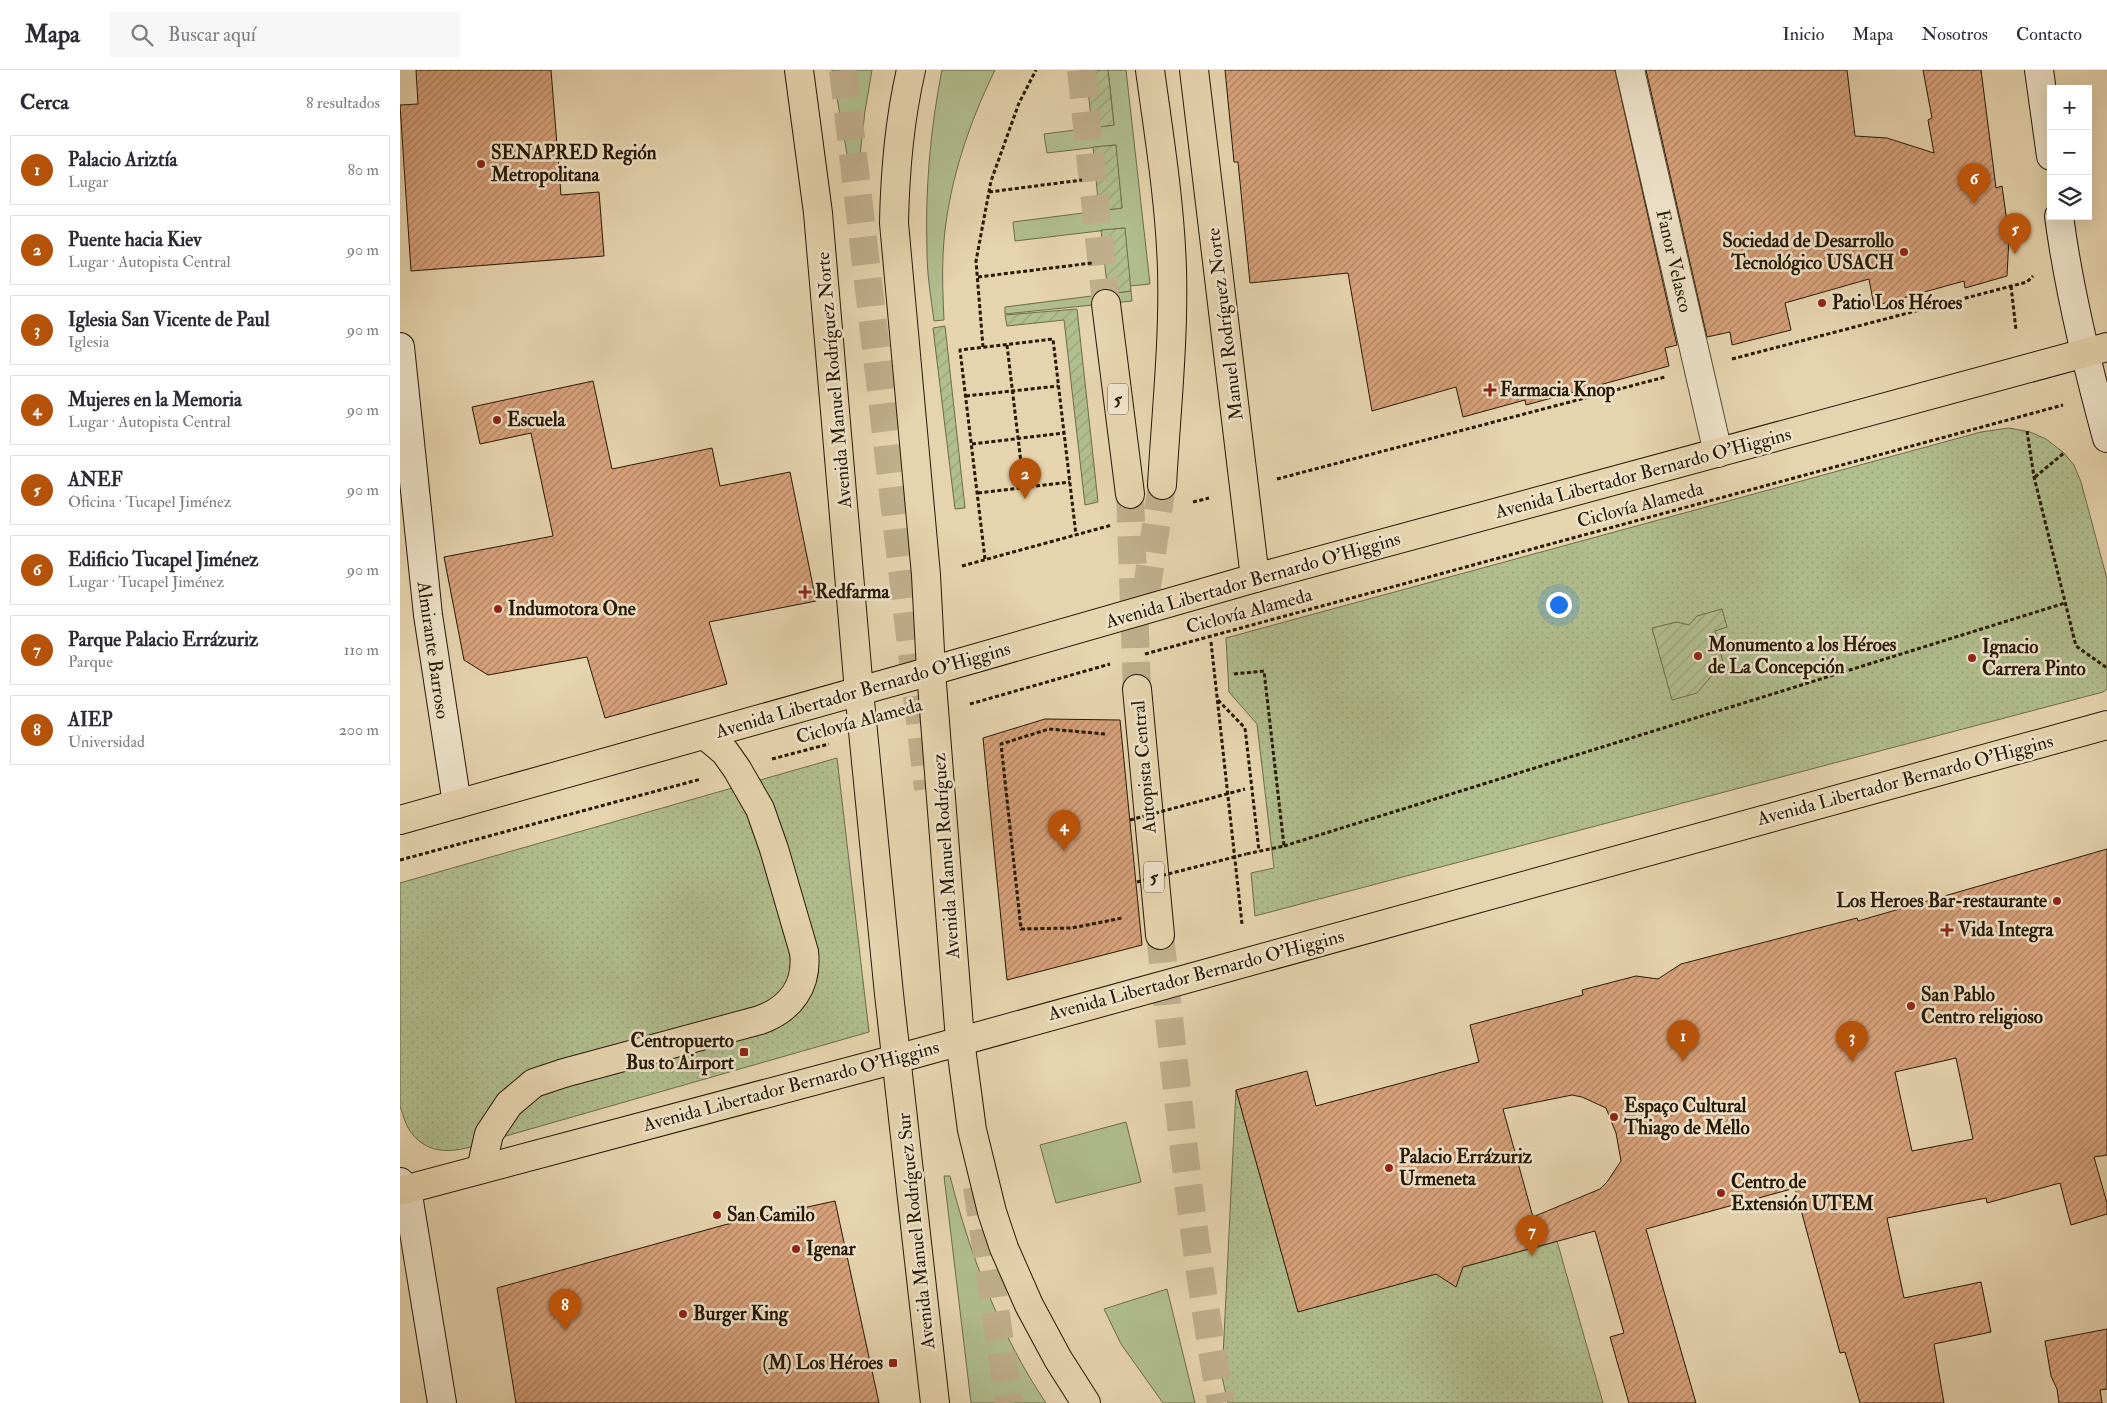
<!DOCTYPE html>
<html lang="es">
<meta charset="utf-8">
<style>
:root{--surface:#fff;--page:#f7f7f7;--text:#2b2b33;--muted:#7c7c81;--line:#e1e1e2;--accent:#b45309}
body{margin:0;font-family:"IM FELL Double Pica",serif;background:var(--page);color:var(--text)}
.controls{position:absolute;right:15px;top:15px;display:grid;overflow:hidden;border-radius:0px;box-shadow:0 5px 20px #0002}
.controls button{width:45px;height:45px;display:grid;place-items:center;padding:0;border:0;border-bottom:1px solid var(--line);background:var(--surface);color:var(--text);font:25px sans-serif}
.you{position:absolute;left:1158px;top:534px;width:18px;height:18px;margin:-12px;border:4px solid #fff;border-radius:50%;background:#1a73e8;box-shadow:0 0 0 8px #1a73e833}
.badge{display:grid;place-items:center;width:32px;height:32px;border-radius:50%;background:var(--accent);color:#fff;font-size:16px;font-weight:700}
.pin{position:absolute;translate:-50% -41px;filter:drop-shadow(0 1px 2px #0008)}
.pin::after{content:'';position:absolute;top:26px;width:18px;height:15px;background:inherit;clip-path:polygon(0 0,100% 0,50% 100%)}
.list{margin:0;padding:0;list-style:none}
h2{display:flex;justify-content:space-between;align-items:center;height:65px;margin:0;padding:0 20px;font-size:21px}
h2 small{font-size:16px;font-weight:400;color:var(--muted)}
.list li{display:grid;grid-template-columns:32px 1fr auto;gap:15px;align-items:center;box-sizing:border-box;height:70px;margin:0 10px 10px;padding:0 10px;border:1px solid var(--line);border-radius:0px}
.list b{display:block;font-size:19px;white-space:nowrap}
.list p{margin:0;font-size:16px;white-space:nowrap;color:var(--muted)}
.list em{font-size:16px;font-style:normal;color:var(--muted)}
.icon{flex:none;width:28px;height:28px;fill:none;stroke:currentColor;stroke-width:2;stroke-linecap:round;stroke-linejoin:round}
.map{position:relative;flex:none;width:1707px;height:1333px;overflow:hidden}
header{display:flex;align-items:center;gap:30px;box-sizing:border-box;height:70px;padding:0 25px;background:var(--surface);border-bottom:1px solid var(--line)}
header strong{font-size:24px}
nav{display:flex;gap:28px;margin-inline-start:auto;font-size:18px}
.search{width:350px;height:45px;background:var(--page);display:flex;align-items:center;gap:12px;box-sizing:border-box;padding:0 18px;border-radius:0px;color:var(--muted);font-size:19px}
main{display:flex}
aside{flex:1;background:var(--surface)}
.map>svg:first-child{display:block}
.grass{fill:#b1be8e;stroke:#6c6b49}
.park{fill:url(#park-dots);stroke:#6c6b49}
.garden{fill:url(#garden-furrows);stroke:#6c6b49}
.building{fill:url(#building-hatch);stroke:#261804;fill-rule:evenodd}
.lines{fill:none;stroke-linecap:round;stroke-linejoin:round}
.highway-tunnel{stroke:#c0ae8c;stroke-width:28;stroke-dasharray:28 14;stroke-linecap:butt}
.street-casing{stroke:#56472e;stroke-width:30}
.secondary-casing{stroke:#261804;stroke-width:30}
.primary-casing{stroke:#261804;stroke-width:30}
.highway-casing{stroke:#261804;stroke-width:30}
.path{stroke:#261804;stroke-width:3;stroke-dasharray:4 2.5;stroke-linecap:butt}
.street{stroke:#efe3ca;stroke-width:28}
.secondary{stroke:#efe3ca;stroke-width:28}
.primary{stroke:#e6d4ae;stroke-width:28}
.highway{stroke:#e6d4ae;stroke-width:28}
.path-bridge{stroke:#261804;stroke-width:3;stroke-dasharray:4 2.5;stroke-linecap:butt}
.poi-dot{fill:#8f2418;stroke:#efe3ca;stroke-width:2}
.labels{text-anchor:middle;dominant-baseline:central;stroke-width:5;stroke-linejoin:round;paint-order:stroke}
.shield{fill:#efe3ca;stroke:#62553f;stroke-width:1}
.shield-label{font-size:18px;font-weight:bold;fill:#261804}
.poi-label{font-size:19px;font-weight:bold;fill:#261804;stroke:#efe3ca;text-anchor:start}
.street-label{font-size:19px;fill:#261804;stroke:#efe3ca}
</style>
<header>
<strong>Mapa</strong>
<div class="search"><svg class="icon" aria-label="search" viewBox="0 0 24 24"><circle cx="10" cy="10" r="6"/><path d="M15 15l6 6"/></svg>Buscar aquí</div>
<nav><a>Inicio</a><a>Mapa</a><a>Nosotros</a><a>Contacto</a></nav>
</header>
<main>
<aside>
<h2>Cerca<small>8 resultados</small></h2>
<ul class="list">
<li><span class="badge">1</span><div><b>Palacio Ariztía</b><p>Lugar</p></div><em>80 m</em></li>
<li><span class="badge">2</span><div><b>Puente hacia Kiev</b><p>Lugar · Autopista Central</p></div><em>90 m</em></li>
<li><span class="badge">3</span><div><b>Iglesia San Vicente de Paul</b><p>Iglesia</p></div><em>90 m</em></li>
<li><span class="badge">4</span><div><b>Mujeres en la Memoria</b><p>Lugar · Autopista Central</p></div><em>90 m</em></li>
<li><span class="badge">5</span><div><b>ANEF</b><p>Oficina · Tucapel Jiménez</p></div><em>90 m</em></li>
<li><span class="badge">6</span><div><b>Edificio Tucapel Jiménez</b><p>Lugar · Tucapel Jiménez</p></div><em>90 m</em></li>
<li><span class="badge">7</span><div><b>Parque Palacio Errázuriz</b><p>Parque</p></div><em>110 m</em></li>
<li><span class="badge">8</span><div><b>AIEP</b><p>Universidad</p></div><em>200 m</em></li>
</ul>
</aside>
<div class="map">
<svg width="1707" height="1333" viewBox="0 0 1707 1333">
<defs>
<pattern id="park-dots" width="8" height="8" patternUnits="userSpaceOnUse" patternTransform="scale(1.25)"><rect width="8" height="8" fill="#b1be8e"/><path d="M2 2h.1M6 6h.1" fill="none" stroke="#98a379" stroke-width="1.8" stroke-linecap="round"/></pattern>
<pattern id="garden-furrows" width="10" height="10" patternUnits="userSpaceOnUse" patternTransform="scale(1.25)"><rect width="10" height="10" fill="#b1be8e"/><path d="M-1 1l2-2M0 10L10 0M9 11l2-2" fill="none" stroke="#98a379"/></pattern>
<pattern id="building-hatch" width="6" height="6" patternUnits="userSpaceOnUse" patternTransform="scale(1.25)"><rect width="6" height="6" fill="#d8a27b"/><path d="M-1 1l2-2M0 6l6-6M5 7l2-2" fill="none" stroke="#af8363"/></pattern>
</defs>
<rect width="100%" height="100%" fill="#e6d4ae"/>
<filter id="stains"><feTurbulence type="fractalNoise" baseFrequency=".004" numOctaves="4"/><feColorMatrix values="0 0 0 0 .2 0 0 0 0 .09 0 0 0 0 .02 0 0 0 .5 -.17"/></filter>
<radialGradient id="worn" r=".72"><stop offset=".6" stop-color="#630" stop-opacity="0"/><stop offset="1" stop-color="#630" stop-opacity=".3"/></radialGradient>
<g class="grass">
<path d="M432,0H472L465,41L459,94L449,95Z"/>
<path d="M542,0H595C567,57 546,121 543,185C542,206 543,229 544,250L534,251C531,228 527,205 527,182C525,121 530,60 542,0Z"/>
<path d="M708,0H726L750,214L730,216L724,158L615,171L613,152L722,138L715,75L647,83L644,64L714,55Z"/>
<path d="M731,221L732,231L605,244V237Z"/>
<path d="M726,1052L741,1112L656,1133L640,1075Z"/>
<path d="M544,1106H550C570,1185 600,1265 646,1333H571Z"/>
<path d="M767,1219L795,1333H763L721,1274L704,1239Z"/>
</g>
<g class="park">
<path d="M1609,358L1630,362L1646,369L1664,383L1674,395L1681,412L1707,509V619L1703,622L855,846L851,803L874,798L857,654L829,622L826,568L1581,362Z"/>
<path d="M437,688L469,962L92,1070C64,1080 31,1091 10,1061C5,1054 3,1044 0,1036V813Z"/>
<path d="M836,1020L898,1241L1036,1204L1046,1210L1063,1197L1157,1171L1203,1333H828L822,1307Z"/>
</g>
<g class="garden">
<path d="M686,0H708L714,55L692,58Z"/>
<path d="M716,75L722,138L699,141L693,77Z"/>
<path d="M725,158L731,221L708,224L701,160Z"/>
<path d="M677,239L698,432L685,435L664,250L607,256L605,245Z"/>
<path d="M545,256L565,438L555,439L533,258Z"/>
<path d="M1322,539L1327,557L1315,561L1325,600L1314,603L1297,623L1272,630L1252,558L1277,552L1289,555L1297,546Z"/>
</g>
<g class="building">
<path d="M16,0H151L161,125L199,122L204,186L11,201L0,35L18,34Z"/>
<path d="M825,0H1215L1277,275L1265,278L1269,296L1126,335L1125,330L1063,347L1056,317L972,341L948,203L850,213L838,92H834Z"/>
<path d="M1246,0H1447L1455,66L1487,68L1534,83L1528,50L1532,48L1523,0H1581L1596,118L1602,116L1609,167L1607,206L1565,218L1564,211L1474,236L1469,209L1385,233L1391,260L1332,275L1330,262L1307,267Z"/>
<path d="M193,311L212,399L312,378L320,416L390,402L416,531L309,552L327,614L205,648L187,587L88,605L64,590L44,487L153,466L131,363L80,374L72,337Z"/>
<path d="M645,649L720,650L742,875L607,910L583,668Z"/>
<path d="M1707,779V1085L1694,1087L1707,1133V1144L1671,1155L1660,1113L1587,1133L1586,1128L1487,1148L1504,1228L1581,1212L1591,1262L1534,1274L1544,1333H1460L1445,1282L1440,1283L1395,1118L1246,1159L1296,1333H1229L1210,1267L1224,1263L1195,1161L1063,1197L1056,1217L1036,1204L898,1242L836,1020L907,1001L916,1036L1079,992L1070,955L1183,925L1182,920L1236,906L1258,909L1281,894L1457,848L1458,851ZM1556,988L1573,1069L1512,1081L1495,1002ZM1172,1025L1182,1027L1206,1038L1216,1063L1221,1091L1207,1112L1200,1119L1133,1147L1103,1039Z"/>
<path d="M435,1131L479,1333H116L97,1218L324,1155Z"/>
<path d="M1707,1259V1319L1700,1320L1702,1333H1659L1657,1319L1651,1306L1645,1271Z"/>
</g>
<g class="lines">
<g class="highway-tunnel">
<path d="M443,0L528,719"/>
<path d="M681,0L706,234"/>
<path d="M730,424L737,619"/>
<path d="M746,524L762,415"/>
<path d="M760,865C777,1022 793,1178 821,1333"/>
<path d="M577,1117L609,1333"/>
</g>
<g class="street-casing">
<path id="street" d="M1230,0L1318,383"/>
</g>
<g class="secondary-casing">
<g id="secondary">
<path d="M1639,0L1651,86"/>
<path d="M1659,146C1669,222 1687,295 1707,368"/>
<path d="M0,277L28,545L57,734"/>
<path d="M0,1112L7,1119L42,1333"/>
</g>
</g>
<g class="primary-casing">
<g id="primary">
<path d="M399,0L418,143L459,621L489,924L535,1333"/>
<path d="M511,0C499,52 495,100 494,153L526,505L531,601L560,970L572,1060L592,1142L604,1178L629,1235L658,1289L686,1333"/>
<path d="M794,0L855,508"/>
<path d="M0,750L531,601L855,508L1707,277"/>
<path d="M81,1099L89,1064L109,1034L134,1013L164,1003L360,950C391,939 408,915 404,882L374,779L360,739L337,699L325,682L305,665"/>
<path d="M0,1121L496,989L1707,655"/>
</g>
</g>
<g class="highway-casing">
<g id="highway">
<path d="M750,0C759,66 770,133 772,199C774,270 766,344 762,415"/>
<path d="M706,234L730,424"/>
<path d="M737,619L760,865"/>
</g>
</g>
<g class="path">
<path d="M589,122L682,110"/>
<path d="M578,207L692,193"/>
<path d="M1611,216L1616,260"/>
<path d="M607,275L624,418"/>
<path d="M583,277L576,191L591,111L619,33L636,0"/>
<path d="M1332,289L1627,212L1633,206"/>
<path d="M566,326L658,316"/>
<path d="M1627,361L1634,407L1676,576L1707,598"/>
<path d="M572,374L664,363"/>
<path d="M1635,407L1664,383"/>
<path d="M877,409L1265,307"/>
<path d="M578,423L670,412"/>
<path d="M793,432L809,428"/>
<path d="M585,489L560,280L653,269L676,465"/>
<path d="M562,496L712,455"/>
<path d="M811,572L842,854"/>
<path d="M745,584L1663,335"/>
<path d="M834,604L864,601L884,776L846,784"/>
<path d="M818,630L845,658L859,781"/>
<path d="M570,634L710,594"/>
<path d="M705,664L649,659L601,674L621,859L672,858L722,848"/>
<path d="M372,689L429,674"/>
<path d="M884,776L1665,533"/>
<path d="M0,790L301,709"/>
</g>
<use href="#street" class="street"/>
<use href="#secondary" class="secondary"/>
<use href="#primary" class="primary"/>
<use href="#highway" class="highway"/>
<g class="path-bridge">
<path d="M730,750L845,719"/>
<path d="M737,812L846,784"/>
</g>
</g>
<g class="poi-dot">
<circle cx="81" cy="94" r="5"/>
<circle cx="1504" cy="182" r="5"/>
<circle cx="1422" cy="233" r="5"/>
<path d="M1087.5 312.5h5v5h5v5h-5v5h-5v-5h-5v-5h5z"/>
<circle cx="97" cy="350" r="5"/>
<path d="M402.5 514.5h5v5h5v5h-5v5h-5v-5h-5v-5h5z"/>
<circle cx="98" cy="539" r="5"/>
<circle cx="1298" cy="586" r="5"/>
<circle cx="1572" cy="588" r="5"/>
<circle cx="1657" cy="831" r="5"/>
<path d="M1544.5 852.5h5v5h5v5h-5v5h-5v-5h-5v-5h5z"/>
<circle cx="1511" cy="936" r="5"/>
<rect x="339" y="977" width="10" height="10" rx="2.5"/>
<circle cx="1214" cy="1047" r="5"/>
<circle cx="989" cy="1098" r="5"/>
<circle cx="1321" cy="1123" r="5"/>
<circle cx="317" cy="1145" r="5"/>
<circle cx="396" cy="1179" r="5"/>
<circle cx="283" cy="1244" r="5"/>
<rect x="488" y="1288" width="10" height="10" rx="2.5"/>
</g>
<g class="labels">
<g class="shield">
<rect x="708" y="313.5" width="20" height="31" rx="4"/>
<rect x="744" y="791.5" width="20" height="31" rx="4"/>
</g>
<g class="shield-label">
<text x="718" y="329">5</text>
<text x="754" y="807">5</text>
</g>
<g class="poi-label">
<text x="91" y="83">SENAPRED Región<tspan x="91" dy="22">Metropolitana</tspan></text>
<text x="1494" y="171" text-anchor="end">Sociedad de Desarrollo<tspan x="1494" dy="22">Tecnológico USACH</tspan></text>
<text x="1432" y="233">Patio Los Héroes</text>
<text x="1100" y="320">Farmacia Knop</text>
<text x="107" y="350">Escuela</text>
<text x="415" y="522">Redfarma</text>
<text x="108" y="539">Indumotora One</text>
<text x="1308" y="575">Monumento a los Héroes<tspan x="1308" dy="22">de La Concepción</tspan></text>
<text x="1582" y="577">Ignacio<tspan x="1582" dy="22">Carrera Pinto</tspan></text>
<text x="1647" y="831" text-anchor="end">Los Heroes Bar-restaurante</text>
<text x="1558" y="860">Vida Integra</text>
<text x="1521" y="925">San Pablo<tspan x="1521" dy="22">Centro religioso</tspan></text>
<text x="334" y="971" text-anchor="end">Centropuerto<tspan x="334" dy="22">Bus to Airport</tspan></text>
<text x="1224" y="1036">Espaço Cultural<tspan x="1224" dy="22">Thiago de Mello</tspan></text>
<text x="999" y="1087">Palacio Errázuriz<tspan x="999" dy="22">Urmeneta</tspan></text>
<text x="1331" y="1112">Centro de<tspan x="1331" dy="22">Extensión UTEM</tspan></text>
<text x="327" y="1145">San Camilo</text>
<text x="406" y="1179">Igenar</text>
<text x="293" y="1244">Burger King</text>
<text x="483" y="1293" text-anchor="end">(M) Los Héroes</text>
</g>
<g class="street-label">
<text transform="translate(1274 191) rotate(77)">Fanor Velasco</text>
<text transform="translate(825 254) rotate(-97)">Manuel Rodríguez Norte</text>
<text transform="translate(434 310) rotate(-95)">Avenida Manuel Rodríguez Norte</text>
<text transform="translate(1243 403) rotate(-15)">Avenida Libertador Bernardo O'Higgins</text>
<text transform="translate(1240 435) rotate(-15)">Ciclovía Alameda</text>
<text transform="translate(853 510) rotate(-16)">Avenida Libertador Bernardo O'Higgins</text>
<text transform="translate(849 541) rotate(-15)">Ciclovía Alameda</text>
<text transform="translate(33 580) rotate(82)">Almirante Barroso</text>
<text transform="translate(463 620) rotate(-16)">Avenida Libertador Bernardo O'Higgins</text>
<text transform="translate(459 651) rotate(-15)">Ciclovía Alameda</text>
<text transform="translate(744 697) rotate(-95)">Autopista Central</text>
<text transform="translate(1505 710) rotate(-15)">Avenida Libertador Bernardo O'Higgins</text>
<text transform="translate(546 786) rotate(-94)">Avenida Manuel Rodríguez</text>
<text transform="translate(796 905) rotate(-15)">Avenida Libertador Bernardo O'Higgins</text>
<text transform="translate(391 1016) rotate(-15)">Avenida Libertador Bernardo O'Higgins</text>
<text transform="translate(516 1161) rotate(-96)">Avenida Manuel Rodríguez Sur</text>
</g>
</g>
<rect width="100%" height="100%" filter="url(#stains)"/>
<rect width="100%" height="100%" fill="url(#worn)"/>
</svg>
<div class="controls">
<button>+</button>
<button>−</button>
<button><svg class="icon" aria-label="layers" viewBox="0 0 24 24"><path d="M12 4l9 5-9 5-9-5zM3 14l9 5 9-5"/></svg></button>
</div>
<div class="you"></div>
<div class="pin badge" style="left:1283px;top:991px">1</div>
<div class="pin badge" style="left:625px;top:429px">2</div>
<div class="pin badge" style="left:1452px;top:992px">3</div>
<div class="pin badge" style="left:664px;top:781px">4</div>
<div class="pin badge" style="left:1615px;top:184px">5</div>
<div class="pin badge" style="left:1574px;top:134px">6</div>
<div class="pin badge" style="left:1132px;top:1186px">7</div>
<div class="pin badge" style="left:165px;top:1260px">8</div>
</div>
</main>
